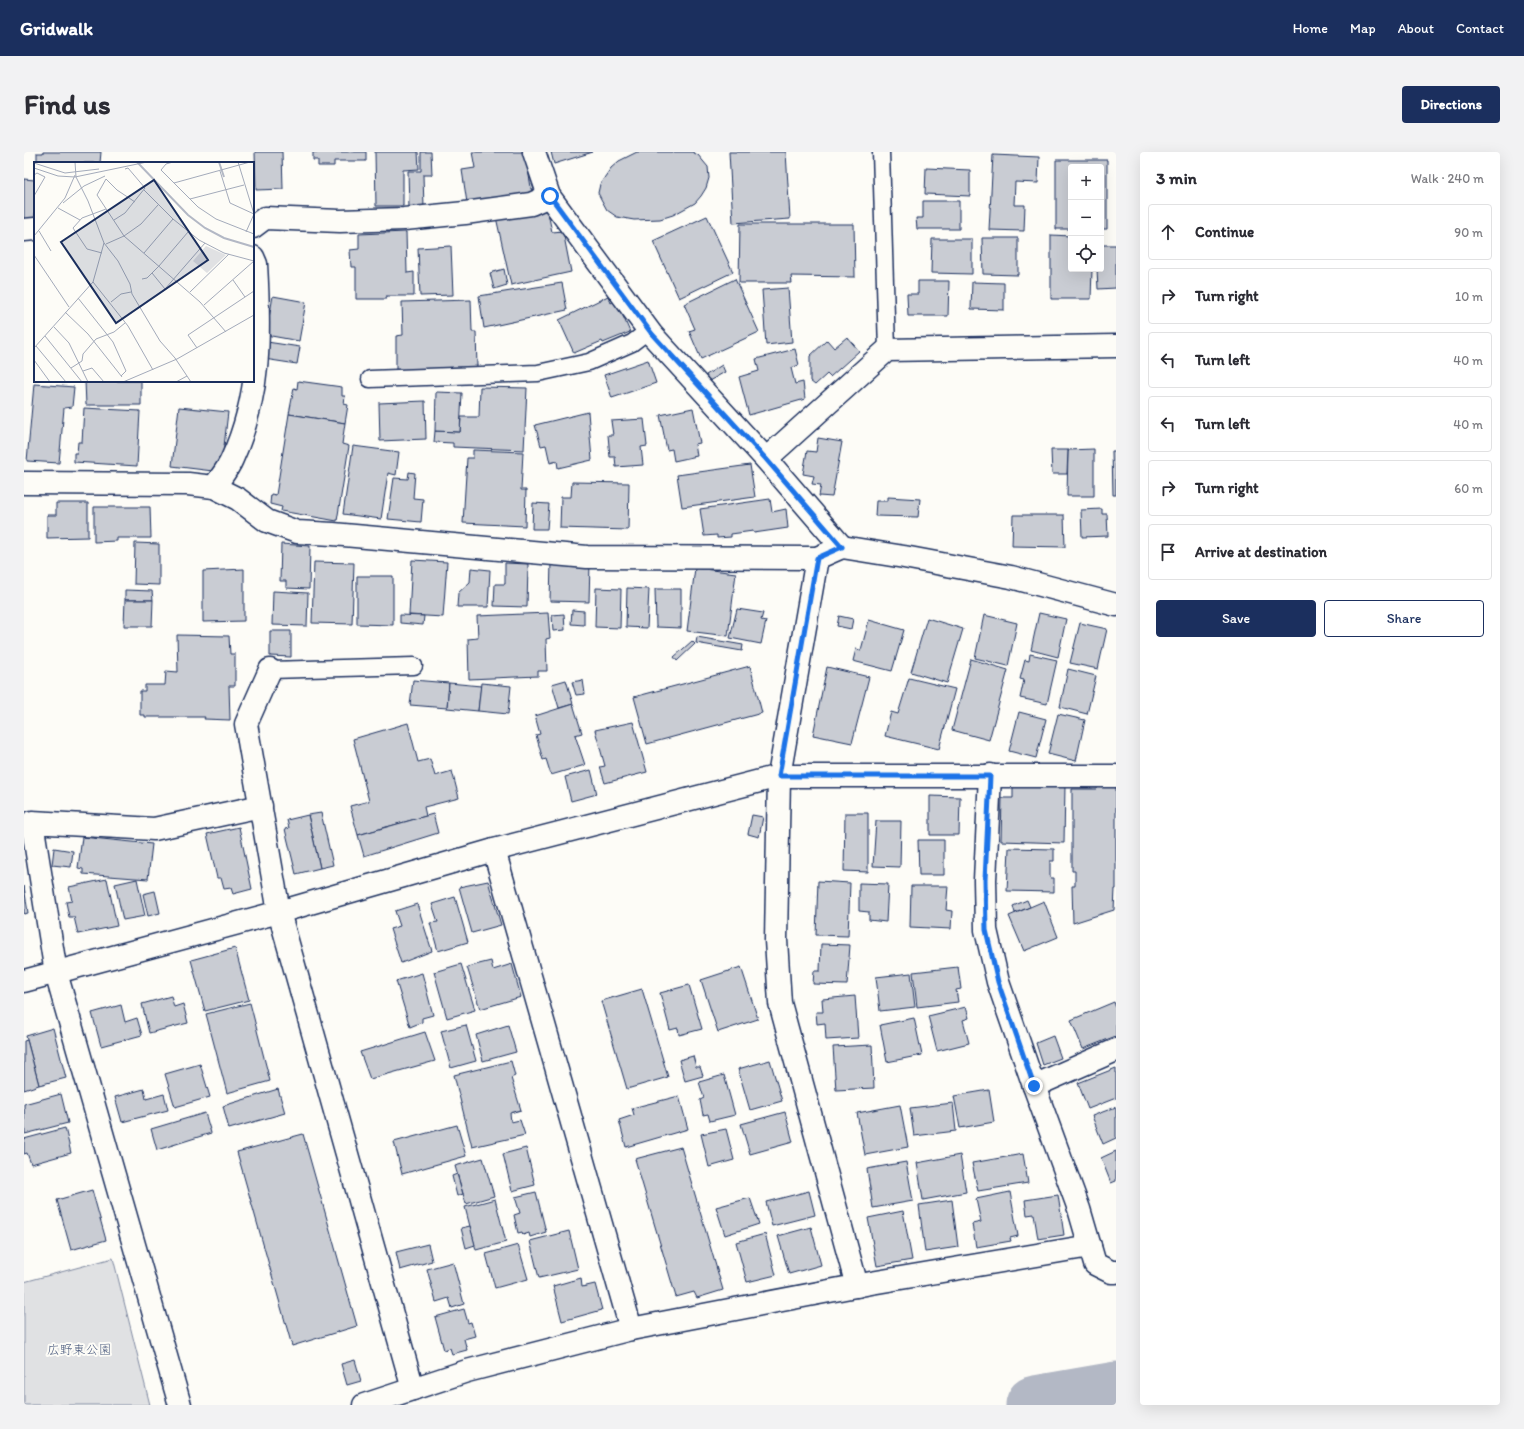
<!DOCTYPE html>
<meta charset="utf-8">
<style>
:root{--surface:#fff;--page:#f2f2f3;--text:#2b2b33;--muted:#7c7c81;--line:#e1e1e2;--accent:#1b2f5e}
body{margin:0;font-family:Itim,"Klee One",sans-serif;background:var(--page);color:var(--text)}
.controls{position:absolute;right:12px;top:12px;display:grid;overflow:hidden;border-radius:4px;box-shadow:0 4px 16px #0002}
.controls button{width:36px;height:36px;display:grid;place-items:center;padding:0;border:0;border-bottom:1px solid var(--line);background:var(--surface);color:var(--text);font:20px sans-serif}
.stop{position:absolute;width:12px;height:12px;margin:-9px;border:3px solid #1a73e8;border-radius:50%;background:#fff}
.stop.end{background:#1a73e8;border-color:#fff;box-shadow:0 1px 4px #0008}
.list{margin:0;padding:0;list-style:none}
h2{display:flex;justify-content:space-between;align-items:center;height:52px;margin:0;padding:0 16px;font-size:17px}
h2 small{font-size:13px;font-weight:400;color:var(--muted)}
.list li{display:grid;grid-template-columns:26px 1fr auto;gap:12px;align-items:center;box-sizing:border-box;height:56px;margin:0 8px 8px;padding:0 8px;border:1px solid var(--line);border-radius:4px}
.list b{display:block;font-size:15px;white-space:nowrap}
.list em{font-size:13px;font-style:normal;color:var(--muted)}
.actions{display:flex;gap:8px;padding:12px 16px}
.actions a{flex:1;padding:9px 0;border:1px solid var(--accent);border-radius:4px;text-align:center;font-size:14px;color:var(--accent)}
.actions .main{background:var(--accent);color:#fff}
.icon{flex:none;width:22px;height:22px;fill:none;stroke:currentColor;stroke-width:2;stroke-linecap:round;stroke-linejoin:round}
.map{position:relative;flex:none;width:1092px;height:1253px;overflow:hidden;border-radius:4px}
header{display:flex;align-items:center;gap:24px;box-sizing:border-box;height:56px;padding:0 20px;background:var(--accent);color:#fff}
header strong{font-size:19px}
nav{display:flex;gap:22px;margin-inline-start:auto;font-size:14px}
.intro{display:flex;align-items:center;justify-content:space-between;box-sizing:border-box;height:96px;padding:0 24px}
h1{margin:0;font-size:28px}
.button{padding:10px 18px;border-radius:4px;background:var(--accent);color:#fff;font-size:14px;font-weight:700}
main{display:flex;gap:24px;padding:0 24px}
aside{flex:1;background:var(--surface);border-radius:4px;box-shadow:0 4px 16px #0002}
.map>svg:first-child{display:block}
.green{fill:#e0e1e3;stroke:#7e88a0}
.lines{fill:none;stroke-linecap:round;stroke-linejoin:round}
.river{stroke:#b3b8c5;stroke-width:59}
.building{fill:#c9ccd3;stroke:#1b2f5e}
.lane-casing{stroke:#1b2f5e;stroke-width:19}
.street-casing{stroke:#1b2f5e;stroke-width:25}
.secondary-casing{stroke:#1b2f5e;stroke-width:25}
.lane{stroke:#fdfcf7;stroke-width:16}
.street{stroke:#fdfcf7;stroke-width:22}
.secondary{stroke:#fdfcf7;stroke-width:22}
.route{stroke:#1a73e8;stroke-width:5}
.labels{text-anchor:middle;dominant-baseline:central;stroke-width:4;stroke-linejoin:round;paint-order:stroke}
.park-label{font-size:13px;fill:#4c5c7f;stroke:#fdfcf7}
.inset-river{fill:none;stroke:#b3b8c5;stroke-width:2}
.inset-road{fill:none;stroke:#a3aaba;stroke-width:1}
.view{fill:#1b2f5e;fill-opacity:0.15;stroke:#1b2f5e;stroke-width:2}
.inset-edge{fill:none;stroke:#1b2f5e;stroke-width:2}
</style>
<header>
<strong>Gridwalk</strong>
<nav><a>Home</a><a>Map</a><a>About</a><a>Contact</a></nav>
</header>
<div class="intro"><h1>Find us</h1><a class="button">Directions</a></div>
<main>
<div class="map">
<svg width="1092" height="1253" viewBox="0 0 1092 1253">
<rect width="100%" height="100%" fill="#fdfcf7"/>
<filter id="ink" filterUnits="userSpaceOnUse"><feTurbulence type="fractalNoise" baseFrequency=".025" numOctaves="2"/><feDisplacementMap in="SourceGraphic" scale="8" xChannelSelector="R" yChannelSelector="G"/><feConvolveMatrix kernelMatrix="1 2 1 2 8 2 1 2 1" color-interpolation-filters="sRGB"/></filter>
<g filter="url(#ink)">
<path class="green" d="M89,1106L126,1253H0V1130Z"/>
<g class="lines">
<path class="river" d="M1011,1253L1092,1239"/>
</g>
<g class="building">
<path d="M19,0H77L76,11H13V1H19Z"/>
<path d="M231,0H258L259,37L232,38Z"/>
<path d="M289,0H342V9H310V14H294V8H289Z"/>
<path d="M351,0H394L395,17L379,18V54H352Z"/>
<path d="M397,0H407L408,23H399L400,56H385L384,19H397Z"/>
<path d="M448,0H501L508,41L443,51L438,18L451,16Z"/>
<path d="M527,0H569L530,12Z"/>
<path d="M613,0H668L674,3L684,15L685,26L682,36L677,44L671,51L649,63L636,67L610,68L593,65L583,58L577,47L574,41L576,32L587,16L595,9Z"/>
<path d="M705,0H762L766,67L709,71Z"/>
<path d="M969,3L1015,5L1014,31L991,30L990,53H1001L1000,79L965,78Z"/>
<path d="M1032,8H1083V77H1077V15H1047V77H1032Z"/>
<path d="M902,16L946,18V44L901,42Z"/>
<path d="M0,27L11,28V71H0Z"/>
<path d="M899,49H935V77H893L892,66H899Z"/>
<path d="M523,56L528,80L539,79L547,120L487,133L472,65Z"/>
<path d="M683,64L709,120L655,146L629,89Z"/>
<path d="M716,72H830L831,125L767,124L768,131H715Z"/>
<path d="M382,80L383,121L390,120V144H362V147H332V115H327L326,98L335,97V82Z"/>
<path d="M1027,83L1047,84V117H1068L1067,147H1027Z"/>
<path d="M958,86H994V123L959,122Z"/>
<path d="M908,87H948V122L907,121Z"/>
<path d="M1077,93H1092V136L1074,137L1073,117H1077Z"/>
<path d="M427,94L429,143L396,144L394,96Z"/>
<path d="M480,117L483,133L470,137L466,121Z"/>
<path d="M711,127L735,180L677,207L665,179L671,177L660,152Z"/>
<path d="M894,129H925L924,164H884L883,142H894Z"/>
<path d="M948,130L980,131V158L947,157Z"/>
<path d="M538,131L543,158L460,176L455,144Z"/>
<path d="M764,136L768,190L742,193L738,138Z"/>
<path d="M249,144L282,150L275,189L242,183Z"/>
<path d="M584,144L587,151L592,148L606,180L579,191L578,189L550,201L535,168Z"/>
<path d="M447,148L448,180H452L453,215L372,219V184L379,183L378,150Z"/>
<path d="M823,185L835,199L806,225L803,222L791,233L786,229V204L803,188L810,196Z"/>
<path d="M243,190L276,195L273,212L240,207Z"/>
<path d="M771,197L775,213L767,216L771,232L779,230L781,247L725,263L715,225L735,219L732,207Z"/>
<path d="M624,208L632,231L588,246L580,223Z"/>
<path d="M698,213L701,220L685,229L682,223Z"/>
<path d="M61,229H117V253H62Z"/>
<path d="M274,229L318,235V244H321L320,252L324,253L321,271L265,262L270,236L273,237Z"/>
<path d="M10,232L50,235L48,255L40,256L35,311L3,309Z"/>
<path d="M456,235L503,236L500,298L429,295V291L410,290L411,279L436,280L437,265H455Z"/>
<path d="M412,240L438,241L436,280L411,279Z"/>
<path d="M401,249L402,287L356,289L355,251Z"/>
<path d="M155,255L204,260L197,320L148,314Z"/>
<path d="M60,256L116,259L113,314L50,310V301H53L54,290H58Z"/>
<path d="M669,256L676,291L671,292L673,304L650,309L648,297L643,298L636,263Z"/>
<path d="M564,260L568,308L534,316L533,309L526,311L522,293L517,294L511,273Z"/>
<path d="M265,262L321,271L318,292L325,294L313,369L257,359L258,355L246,352L247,342L252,343Z"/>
<path d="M620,267L623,294L617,295L619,313L592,315L591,305H586L584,283H589L587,269Z"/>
<path d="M794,286L818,290L808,345L795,344L797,333L788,332L790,324L779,322L783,299L792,300Z"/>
<path d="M329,294L375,300L372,323L364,321L357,367L319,362Z"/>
<path d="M1070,297V344H1043L1044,298Z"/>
<path d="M449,298L499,300L497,338H502L501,374L439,371L443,306H449Z"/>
<path d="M1027,298H1044L1043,322H1028Z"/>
<path d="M1088,299H1092V343H1089Z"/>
<path d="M726,313L731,345L658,355L653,323Z"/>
<path d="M385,320L391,321L389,346L399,347L397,370L364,367L370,326L384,327Z"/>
<path d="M548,330L605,331L604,378L536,376L537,345H547Z"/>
<path d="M864,345L896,347L894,365L851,364L852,349H864Z"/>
<path d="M746,347L748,360L762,357L764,376L730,381L729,379L707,382V385L693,386V383L680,384L676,357Z"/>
<path d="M32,351H64V385L23,386V363H32Z"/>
<path d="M509,351L525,352L523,377H508Z"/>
<path d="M70,355H126L127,386H93V389L70,390Z"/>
<path d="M1078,357V362H1083L1084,384L1058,385L1057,358Z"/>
<path d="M989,363H1040L1041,395L988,394Z"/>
<path d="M111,391L135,392V433L110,432Z"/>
<path d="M257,392L286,394L285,437L262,436V429H256Z"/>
<path d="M388,408L423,410L419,465L385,463Z"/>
<path d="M290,410L330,411L328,472L288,471Z"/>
<path d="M527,410L566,411L565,450L526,449Z"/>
<path d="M481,411L504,412L503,455L470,454L471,432H481Z"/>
<path d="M447,416L466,418L464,455H433L434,441L446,430Z"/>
<path d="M671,416L712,421L704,484L663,479Z"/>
<path d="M220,417V469L179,470V419Z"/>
<path d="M333,424H369V473L333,472Z"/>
<path d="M572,436L597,437L596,476L571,475Z"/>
<path d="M603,436L625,437L623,476L602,475Z"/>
<path d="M631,437H657V476L632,475Z"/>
<path d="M101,438L128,439L129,448H101Z"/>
<path d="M249,439L284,441L283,474L248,473Z"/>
<path d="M101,448H129L128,474H100Z"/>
<path d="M713,457L739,461L737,468L742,469L737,492L706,486Z"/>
<path d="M548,458L560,459V473L547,472Z"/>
<path d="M524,461L526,486L522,487L523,519H514V524L445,527L444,487L454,486L453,464Z"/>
<path d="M1015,461L1042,467L1034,505L1007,498Z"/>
<path d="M540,462L541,478L529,479L528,463Z"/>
<path d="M376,463L400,464L399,473L376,471Z"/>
<path d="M960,463L993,471L984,514L951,506Z"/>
<path d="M815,464L829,467L827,477L813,474Z"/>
<path d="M903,466L939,477L923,531L887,520Z"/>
<path d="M845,468L880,478L868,519L829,509L832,497L837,498Z"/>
<path d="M1056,471L1083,477L1074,517L1046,511Z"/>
<path d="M246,479H267V505L246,504Z"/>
<path d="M153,483L205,484L206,502H211V534H205L206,568L180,567L181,565H121V563H116V539H121V533H141L142,519L154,520Z"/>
<path d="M673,485L719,493L718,499L672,491Z"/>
<path d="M668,489L671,492L653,509L650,505Z"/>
<path d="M1006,502L1033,508L1023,552L996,546L1000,528L996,527L1001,508L1005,509Z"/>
<path d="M947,507L984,518L965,588L928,578Z"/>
<path d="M726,514L738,561L623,592L610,545Z"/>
<path d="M803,515L845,525L828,591L789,583Z"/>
<path d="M1044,517L1072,524L1063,562L1036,555Z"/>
<path d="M885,526L931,537L915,597L861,584L867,560L874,562Z"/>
<path d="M389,528L425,531L423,556L386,553Z"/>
<path d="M542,528L549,552L535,556L528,532Z"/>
<path d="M559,528L561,542L552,543L548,530Z"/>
<path d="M425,531L457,534L454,559L423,556Z"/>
<path d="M457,531L487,534L484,562L454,559Z"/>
<path d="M549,552L558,581L551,583L561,613L527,623L522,607L519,608L512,583L516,582L511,564Z"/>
<path d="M995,560L1022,567L1012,606L985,599Z"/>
<path d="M1034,562L1061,568L1052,609L1024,602Z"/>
<path d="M609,570L623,620L581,631L576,615L581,614L571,578Z"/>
<path d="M384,571L394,610L406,607L411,624L428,619L435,646L400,655L402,664L334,683L326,654L345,649L329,587Z"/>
<path d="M567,618L573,642L547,649L541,625Z"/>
<path d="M989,632L1041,633L1040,691L977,689L978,646H989Z"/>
<path d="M1074,634L1092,635V737H1091L1090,758L1049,771L1048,734H1051V719H1048V637H1073Z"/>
<path d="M906,644L936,645L935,683H906Z"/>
<path d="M297,661L309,713L296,716L284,663Z"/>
<path d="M821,661H844V720L820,719Z"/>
<path d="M409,662L414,681L340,704L334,683Z"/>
<path d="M284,663L296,716L272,722L261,677L265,676L263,668Z"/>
<path d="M728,663L739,665L735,685L724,682Z"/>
<path d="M852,669H877L876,715L849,714Z"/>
<path d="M215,675L228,737L209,742L207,736L200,737L197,726H193L183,682Z"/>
<path d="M58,685L128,692L124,727L59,722V717L54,716Z"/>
<path d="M894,688H920V723H895Z"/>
<path d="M30,696L49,699L47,715L28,713Z"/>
<path d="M985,696L1030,697V709H1026V726H1030V740L983,739Z"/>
<path d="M83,727L93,774L54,782L50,765H45L42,750L48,749L45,735Z"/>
<path d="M113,727L121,764L99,768L91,732Z"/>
<path d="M464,729L477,773L448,781L435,735Z"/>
<path d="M794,729L826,731L824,784L792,783Z"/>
<path d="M835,731L864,732L862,770L845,768V760L835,759Z"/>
<path d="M0,734L4,761L0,762Z"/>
<path d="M887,734H924L922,758L928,759L927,777L886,775Z"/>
<path d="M131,739L136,761L124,764L119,742Z"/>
<path d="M431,745L444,790L414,799L406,771L414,770L408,752Z"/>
<path d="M1003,748L1006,755L991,761L989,754Z"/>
<path d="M1020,749L1034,785L1000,799L985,764Z"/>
<path d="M393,752L408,799L377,811L366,777L376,774L371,759Z"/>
<path d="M797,792L826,793L823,833L789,832L790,819H796Z"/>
<path d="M211,796L225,848L181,859L167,808Z"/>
<path d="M467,809L469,818L488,812L497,845L456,857L443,815Z"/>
<path d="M437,812L451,858L423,866L410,820Z"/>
<path d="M717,815L734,867L694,880L677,828Z"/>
<path d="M934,815L937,837L932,838L934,850L893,855L889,820Z"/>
<path d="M398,821L409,863L398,866V870L386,875L372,829Z"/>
<path d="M887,821L891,855L856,859L852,825Z"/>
<path d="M665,833L678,877L655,883L654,876L646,878L636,841Z"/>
<path d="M618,837L644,925L603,937L577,849Z"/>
<path d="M147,844L150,855L159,852L164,871L125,881L118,852Z"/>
<path d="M831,844L834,886L802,888L801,871L793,872L792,860H799L798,847Z"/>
<path d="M1090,850L1092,856V884L1059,897L1047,868Z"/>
<path d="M226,851L246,929L203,941L182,862Z"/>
<path d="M97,853L101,870L113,866L118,883L77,894L68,861Z"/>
<path d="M942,855L945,866L939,868L945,891L913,899L904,864Z"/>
<path d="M890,866L898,903L863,910L856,873Z"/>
<path d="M442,873L452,909L427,916L417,879Z"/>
<path d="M484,873L492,900L459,909L452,883Z"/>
<path d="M29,876L42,926L15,933L2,884Z"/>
<path d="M401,880L411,909L346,927L336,900Z"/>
<path d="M1029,884L1037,906L1019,913L1012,891Z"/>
<path d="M3,888L15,933L0,938V889Z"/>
<path d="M848,893L850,936L812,938L809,895Z"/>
<path d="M669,904L672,915H676L679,924L661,929L655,908Z"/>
<path d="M746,908L758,949L726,958L714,917Z"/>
<path d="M487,909L491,924L487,926L497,958L486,961L487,970L496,968L501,983L448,995L430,923Z"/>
<path d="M176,912L186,945L151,955L141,922Z"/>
<path d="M1092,916V946L1064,957L1054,931Z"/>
<path d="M700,923L711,963L686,969L684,962L679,963L676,948L680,946L675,930Z"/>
<path d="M120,937L122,947L140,942L144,958L98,970L91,945Z"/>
<path d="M254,937L261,961L205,977L199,954Z"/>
<path d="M965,938L970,970L936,976L930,944Z"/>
<path d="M37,942L44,971L1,982L0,952Z"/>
<path d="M655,944L664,977L602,995L595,968L610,963L608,956Z"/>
<path d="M929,951L932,979L890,984L886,956Z"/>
<path d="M876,953L884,995L841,1003L833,961Z"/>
<path d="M1092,955V986L1079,992L1068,964Z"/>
<path d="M761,960L769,990L726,1002L717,972Z"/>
<path d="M181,961L187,981L133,998L127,977Z"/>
<path d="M433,973L442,1004L378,1022L370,990Z"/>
<path d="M41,976L47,1001L7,1012L3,1001L0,1002V987Z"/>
<path d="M702,977L710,1008L685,1015L677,982Z"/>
<path d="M279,982L333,1174L268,1194L213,1000Z"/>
<path d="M657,995L699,1138L673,1146L670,1140L652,1145L611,1007Z"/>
<path d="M502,996L511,1033L488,1039L479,1002Z"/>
<path d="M1092,999V1029L1087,1031L1077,1006Z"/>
<path d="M999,1002L1004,1031L954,1039L948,1011Z"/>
<path d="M936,1003L942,1040L899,1048L893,1011Z"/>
<path d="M459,1006L470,1044L442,1052L431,1014Z"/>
<path d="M882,1010L889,1049L849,1056L843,1017Z"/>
<path d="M433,1022L439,1042L433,1044L428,1024Z"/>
<path d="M68,1038L82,1088L47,1098L33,1048Z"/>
<path d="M785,1039L791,1063L748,1074L742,1050Z"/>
<path d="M512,1040L522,1080L506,1085L505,1081L499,1083L498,1080L494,1081L490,1063L496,1061L491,1045Z"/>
<path d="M986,1040L994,1084L986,1086L987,1089L952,1095L948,1072L957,1070L952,1047Z"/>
<path d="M1034,1043L1040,1083L1014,1087L1010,1062L1003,1063L1001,1048Z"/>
<path d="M726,1046L735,1072L701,1083L692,1055Z"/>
<path d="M471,1047L482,1090L452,1098L441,1055Z"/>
<path d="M928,1048L934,1095L901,1100L895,1053Z"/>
<path d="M879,1059L888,1108L853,1114L844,1066Z"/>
<path d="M446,1074L451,1093L442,1096L437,1076Z"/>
<path d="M787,1075L797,1113L765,1122L754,1084Z"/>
<path d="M545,1079L554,1117L515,1126L506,1089Z"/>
<path d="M741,1082L752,1123L723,1130L712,1090Z"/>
<path d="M404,1092L408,1109L376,1118L372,1100Z"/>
<path d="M494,1093L504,1127L471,1136L462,1102Z"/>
<path d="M429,1110L440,1152L428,1156L425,1146L412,1150L403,1117Z"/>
<path d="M557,1126L558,1135L571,1132L578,1158L538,1169L529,1134Z"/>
<path d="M440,1157L444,1171L447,1170L451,1184L440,1187L443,1198L428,1202L426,1196L420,1198L411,1165Z"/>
<path d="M331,1208L337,1229L323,1233L317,1212Z"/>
</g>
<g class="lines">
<g class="lane-casing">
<g id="lane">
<path d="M857,0L863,198"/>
<path d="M346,227L514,221L565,210L608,191L625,178"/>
<path d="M246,518L390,514"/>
</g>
</g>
<g class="street-casing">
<g id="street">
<path d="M229,75L241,66L316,69L380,67L441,61L507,52L525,44"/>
<path d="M0,78L11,77"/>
<path d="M742,307L863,198L1092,194"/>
<path d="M0,331L164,332L190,335L214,347L243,369L273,380L309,382L563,405L793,406L818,395L742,307L628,183L525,44L510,0"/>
<path d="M190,335C196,326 204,317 208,307C237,243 236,181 232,112L229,105"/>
<path d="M246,518L222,572L255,760L389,1237"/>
<path d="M966,623L961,728L962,778L974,830L1010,934L1055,1057L1071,1112L1087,1120H1092"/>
<path d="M470,698L607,1177"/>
<path d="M0,829L255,760L470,698L755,624L793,406"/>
<path d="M1010,934L1092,898"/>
<path d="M833,1134L756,851L752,788L755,624H1092"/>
<path d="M156,1253L32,821L8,670L130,677L237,654"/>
<path d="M340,1253L443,1219L607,1177L847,1131L1066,1094"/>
</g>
</g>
<g class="secondary-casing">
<path id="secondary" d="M818,395L880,405L987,425L1092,453"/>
</g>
<use href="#lane" class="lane"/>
<use href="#street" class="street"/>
<use href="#secondary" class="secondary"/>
</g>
</g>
<g class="lines" filter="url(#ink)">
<path class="route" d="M526,44L628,182L742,307L818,395L793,406L755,624H966L961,728L962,778L974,830L1010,934"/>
</g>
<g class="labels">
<g class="park-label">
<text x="55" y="1197">広野東公園</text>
</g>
</g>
<g transform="translate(10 10)">
<rect width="220" height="220" fill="#fdfcf7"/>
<path d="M172,84L192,93L173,111L159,99Z" fill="#e0e1e3"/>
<path class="inset-river" d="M103,0L154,53L171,66L190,76L220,85M185,0L190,15"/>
<path class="inset-road" d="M41,0L42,15L54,39L70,81L84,99L96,122L98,132L126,179L141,196L157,220M139,0L132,2L127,8L164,45L182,57L220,72M204,0L220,52L212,70M0,1L31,11L65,7M0,6L24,14L41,15L113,0M186,9L196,41L220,52M0,13L3,11L11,15L0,34M140,21L216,0M110,28L139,57L165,78L190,91L220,99M156,37L210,23M101,40L83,28L72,17L63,33L90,74L107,62L124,43M29,41L50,24L71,14M24,46L46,58M80,58L91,51L111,26L94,6L91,7M5,69L17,89M0,74L31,36L41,13M72,82L90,74L166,140L192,170M68,91L53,87L39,66L48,56L72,47M110,91L139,57M0,93L35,145M118,111L131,127L171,81M108,117L113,116L125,104L154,70M199,118L211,135M59,120L94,164L119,208M156,130L195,92M44,136L79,180L92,209L87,214M77,140L87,132L97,130M170,143L220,99M31,150L54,172L88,215M20,165L35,181L54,220M11,174L48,220M2,184L32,220M0,186L59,120L70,81M163,186L154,173L220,129M0,198L16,220M37,206L48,199L49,192L62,177L80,170L91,161M49,209L58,206L70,220M89,220L143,197L220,153M142,220L153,214"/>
<path class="view" d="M120,18L174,98L82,161L27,80Z"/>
<rect width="220" height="220" class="inset-edge"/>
</g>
</svg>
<div class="controls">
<button>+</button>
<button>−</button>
<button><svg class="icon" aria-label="locate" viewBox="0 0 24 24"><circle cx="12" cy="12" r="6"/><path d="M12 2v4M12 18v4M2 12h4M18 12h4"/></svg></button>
</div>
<div class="stop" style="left:526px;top:44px"></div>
<div class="stop end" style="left:1010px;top:934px"></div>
</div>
<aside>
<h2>3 min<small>Walk · 240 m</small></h2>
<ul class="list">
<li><svg class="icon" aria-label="ahead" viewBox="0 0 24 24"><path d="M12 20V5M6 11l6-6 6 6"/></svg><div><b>Continue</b></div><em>90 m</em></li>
<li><svg class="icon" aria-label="right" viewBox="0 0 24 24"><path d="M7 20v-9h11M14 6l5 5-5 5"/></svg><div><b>Turn right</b></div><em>10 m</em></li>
<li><svg class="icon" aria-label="left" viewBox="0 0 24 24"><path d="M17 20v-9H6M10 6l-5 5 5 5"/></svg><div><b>Turn left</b></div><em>40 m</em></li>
<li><svg class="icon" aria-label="left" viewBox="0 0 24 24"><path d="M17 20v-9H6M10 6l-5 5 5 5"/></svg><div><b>Turn left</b></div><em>40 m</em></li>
<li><svg class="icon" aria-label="right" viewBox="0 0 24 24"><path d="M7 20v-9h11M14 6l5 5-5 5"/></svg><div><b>Turn right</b></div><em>60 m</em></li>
<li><svg class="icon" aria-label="arrive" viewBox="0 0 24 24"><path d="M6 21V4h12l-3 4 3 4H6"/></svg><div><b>Arrive at destination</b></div></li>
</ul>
<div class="actions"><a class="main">Save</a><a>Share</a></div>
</aside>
</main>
